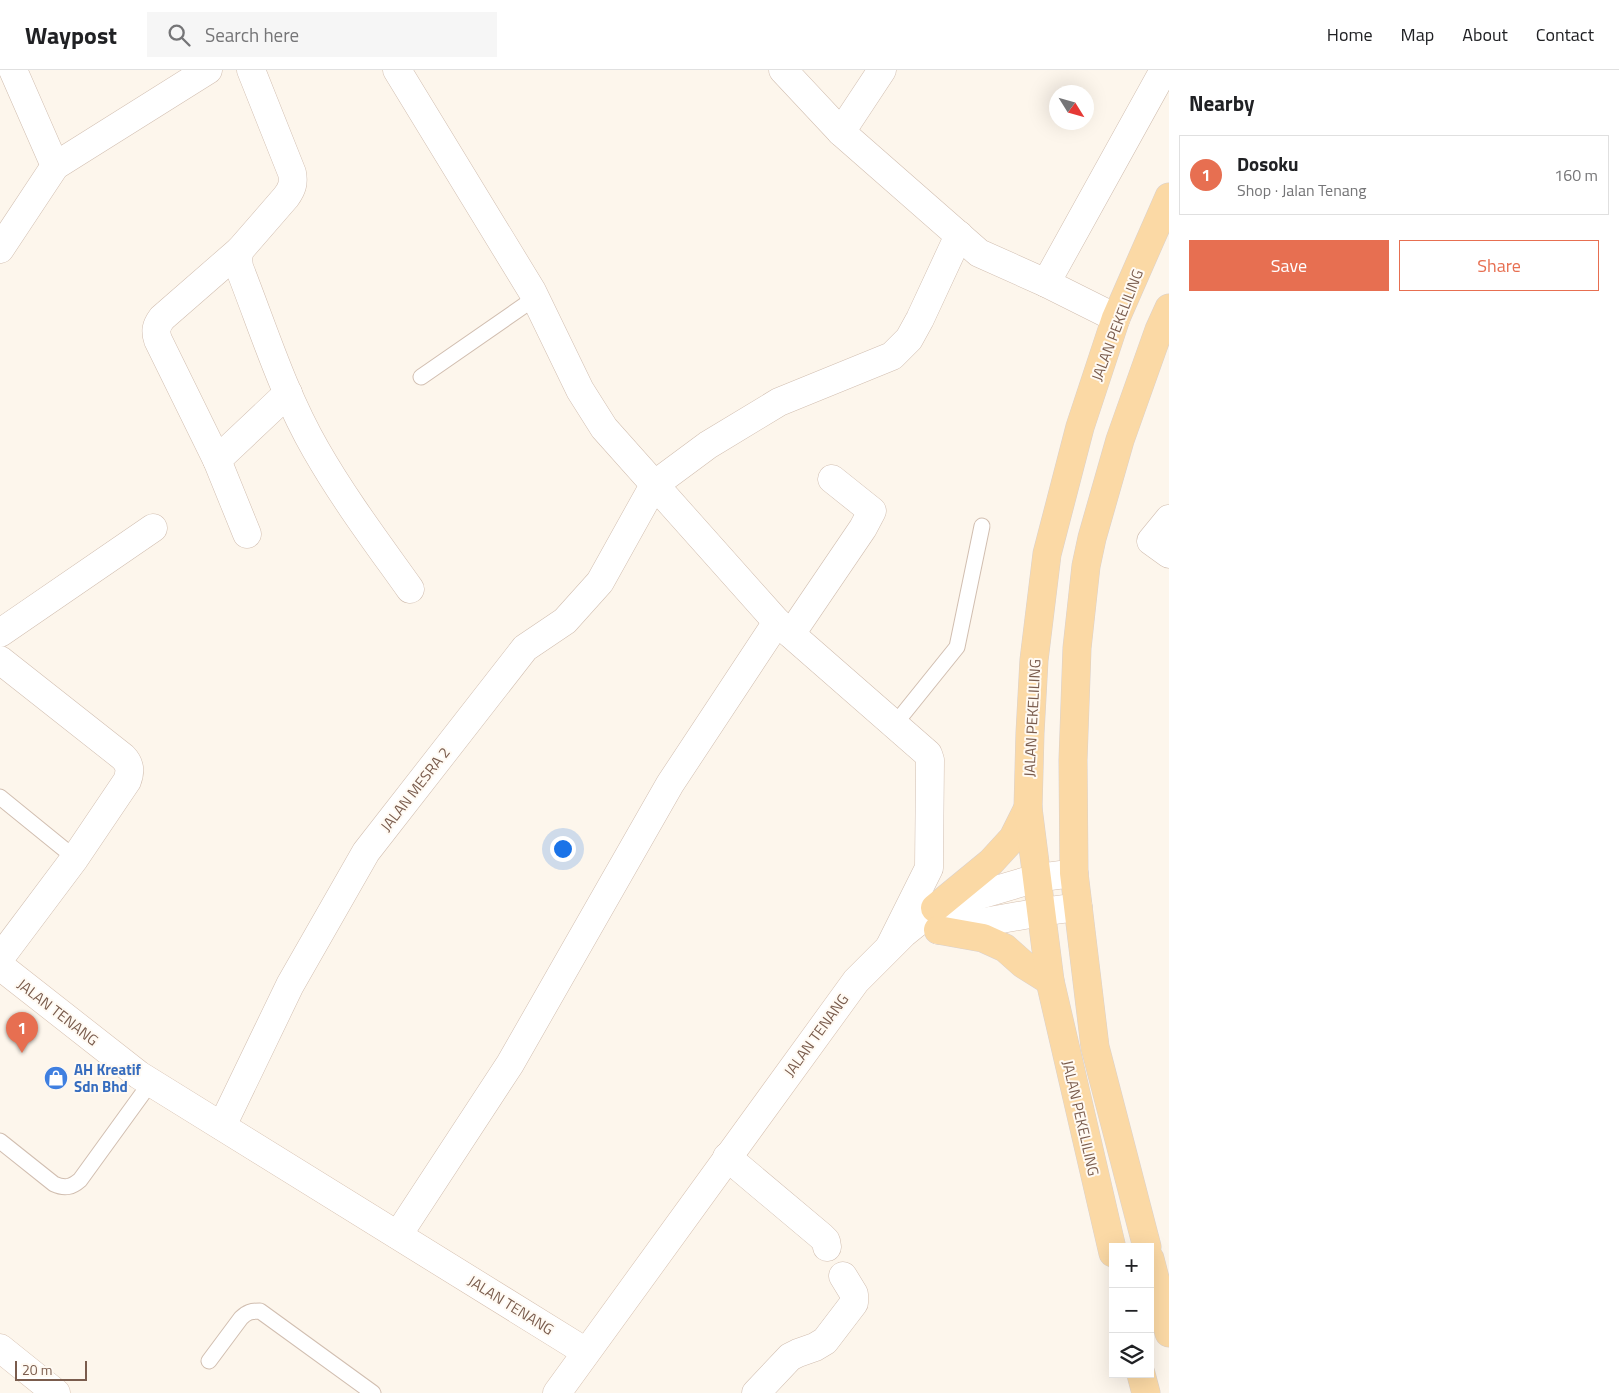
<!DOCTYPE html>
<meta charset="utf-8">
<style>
:root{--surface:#fff;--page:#f6f6f6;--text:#202124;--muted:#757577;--line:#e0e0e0;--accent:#e76f51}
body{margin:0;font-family:"Titillium Web",sans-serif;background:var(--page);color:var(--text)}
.controls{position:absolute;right:15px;bottom:15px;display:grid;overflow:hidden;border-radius:0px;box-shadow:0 5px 20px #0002}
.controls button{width:45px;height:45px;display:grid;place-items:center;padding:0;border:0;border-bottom:1px solid var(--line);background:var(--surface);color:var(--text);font:25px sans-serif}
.compass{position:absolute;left:1049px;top:15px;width:45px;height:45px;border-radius:50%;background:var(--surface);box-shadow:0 5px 20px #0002;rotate:127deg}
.scale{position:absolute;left:15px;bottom:12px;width:72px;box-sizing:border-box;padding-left:5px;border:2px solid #7a5c4d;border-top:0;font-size:14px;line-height:18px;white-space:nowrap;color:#7a5c4d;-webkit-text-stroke:4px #fffaf3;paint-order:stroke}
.you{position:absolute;left:562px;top:778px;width:18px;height:18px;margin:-12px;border:4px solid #fff;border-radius:50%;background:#1a73e8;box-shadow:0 0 0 8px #1a73e833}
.badge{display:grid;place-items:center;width:32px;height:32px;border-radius:50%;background:var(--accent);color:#fff;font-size:16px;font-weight:700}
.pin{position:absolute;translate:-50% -41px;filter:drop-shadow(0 1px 2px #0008)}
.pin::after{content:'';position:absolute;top:26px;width:18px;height:15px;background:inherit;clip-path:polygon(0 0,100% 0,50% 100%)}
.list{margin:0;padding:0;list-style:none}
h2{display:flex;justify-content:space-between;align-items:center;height:65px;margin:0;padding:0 20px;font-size:21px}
h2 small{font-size:16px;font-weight:400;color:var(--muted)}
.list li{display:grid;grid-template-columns:32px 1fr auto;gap:15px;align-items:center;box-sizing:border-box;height:80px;margin:0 10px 10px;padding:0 10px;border:1px solid var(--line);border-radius:0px}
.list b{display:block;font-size:19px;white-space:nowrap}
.list p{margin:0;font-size:16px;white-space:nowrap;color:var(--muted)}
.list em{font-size:16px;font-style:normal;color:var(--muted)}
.actions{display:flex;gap:10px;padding:15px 20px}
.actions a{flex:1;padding:11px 0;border:1px solid var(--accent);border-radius:0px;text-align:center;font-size:18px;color:var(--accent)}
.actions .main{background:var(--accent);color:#fff}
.icon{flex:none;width:28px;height:28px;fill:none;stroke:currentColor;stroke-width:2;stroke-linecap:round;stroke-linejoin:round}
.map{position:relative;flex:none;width:1169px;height:1323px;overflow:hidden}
header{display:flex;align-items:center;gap:30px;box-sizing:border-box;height:70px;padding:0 25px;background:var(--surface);border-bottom:1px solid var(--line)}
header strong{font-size:24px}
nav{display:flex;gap:28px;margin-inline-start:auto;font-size:18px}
.search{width:350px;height:45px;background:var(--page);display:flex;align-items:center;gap:12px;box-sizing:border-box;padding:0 18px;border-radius:0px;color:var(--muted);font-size:19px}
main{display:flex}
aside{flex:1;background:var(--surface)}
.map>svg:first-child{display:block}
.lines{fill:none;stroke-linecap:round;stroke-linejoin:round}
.lane-casing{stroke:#d1beb0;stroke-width:17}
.street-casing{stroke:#d1beb0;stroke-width:29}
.secondary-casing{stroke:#d6c0b0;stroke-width:29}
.primary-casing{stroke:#dad1cd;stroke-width:29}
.lane{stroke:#fff;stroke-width:15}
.street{stroke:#fff;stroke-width:28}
.secondary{stroke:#fff;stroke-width:28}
.primary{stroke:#fbd9a5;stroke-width:28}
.labels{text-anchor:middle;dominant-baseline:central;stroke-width:4;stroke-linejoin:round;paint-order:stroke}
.street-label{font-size:15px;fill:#7a5c4d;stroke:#fffaf3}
.shop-label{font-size:15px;font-weight:bold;fill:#366cbe;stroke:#fffaf3;text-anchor:start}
</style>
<header>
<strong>Waypost</strong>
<div class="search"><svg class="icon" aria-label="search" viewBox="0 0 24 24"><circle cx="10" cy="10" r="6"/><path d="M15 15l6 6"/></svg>Search here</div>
<nav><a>Home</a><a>Map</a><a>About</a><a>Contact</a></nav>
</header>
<main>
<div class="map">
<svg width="1169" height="1323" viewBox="0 0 1169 1323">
<rect width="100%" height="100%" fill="#fdf6ec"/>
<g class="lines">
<g class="lane-casing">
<g id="lane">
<path d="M421,307L535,228"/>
<path d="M895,654L957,577L982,456"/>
<path d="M0,727L75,788"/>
<path d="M0,1071L54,1114C65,1119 72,1117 80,1110L151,1012"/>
<path d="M209,1291L241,1248C247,1242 251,1241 260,1241L373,1323"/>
</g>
</g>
<g class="street-casing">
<g id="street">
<path d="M13,0L55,96"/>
<path d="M251,0L292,103C294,113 292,119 286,127L240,180L238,188L239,197C263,258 283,323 316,380C344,429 378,474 410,519"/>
<path d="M397,0L532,221L580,320L604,358L777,552L928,684L930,690L929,798L890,876"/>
<path d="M783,0L841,62L979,183L1046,213L1116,248"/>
<path d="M841,62L882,0"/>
<path d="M0,179L55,96L208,0"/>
<path d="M1046,213L1164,0"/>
<path d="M217,390L158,270C155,261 156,256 162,248L240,180"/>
<path d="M1169,449L1151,471L1169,484"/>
<path d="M247,464L217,390L288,323"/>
<path d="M0,563L153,458"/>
<path d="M791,564L863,458L872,441L832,409"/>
<path d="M0,590L123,687C130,694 131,701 127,711L75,788L0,888"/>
<path d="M222,1056L290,915L366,782L525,578L565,551L600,512L654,415L708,375L779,332L892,286L909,269L920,249L959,165"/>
<path d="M727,1087L821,1166L826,1171L827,1177"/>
<path d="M398,1165L510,994L670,714L777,552"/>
<path d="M756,1323L790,1287L798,1283L815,1277L825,1271L854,1233V1224L843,1206"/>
</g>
</g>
<g class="secondary-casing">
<g id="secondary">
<path d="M939,860L1041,842L1078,837"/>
<path d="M0,896L139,1005L586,1282"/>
<path d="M0,1278L56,1323"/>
<path d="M557,1323L856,911L903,864L935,838L1037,808L1074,803"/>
</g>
</g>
<g class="primary-casing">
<g id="primary">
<path d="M935,838L991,792L1013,768L1028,738"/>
<path d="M938,860L983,868L1005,878L1023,894L1050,911"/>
<path d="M1147,1177L1095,977L1074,803L1073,690L1077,578L1086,496L1092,468L1120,370L1159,260L1169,238"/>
<path d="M1113,1183L1050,911L1028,738L1030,663L1034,590L1047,484L1080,357L1116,248L1169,127"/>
<path d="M1150,1189L1169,1263"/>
<path d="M1141,1304L1146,1323"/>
</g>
</g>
<use href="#lane" class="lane"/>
<use href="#street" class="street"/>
<use href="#secondary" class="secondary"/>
<use href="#primary" class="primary"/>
</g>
<defs>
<g id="shop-disc" transform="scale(1.25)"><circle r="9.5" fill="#3f7fe0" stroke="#fffaf3"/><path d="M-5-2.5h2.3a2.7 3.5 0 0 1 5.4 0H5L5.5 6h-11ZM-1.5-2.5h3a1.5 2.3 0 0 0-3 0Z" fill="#fff"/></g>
</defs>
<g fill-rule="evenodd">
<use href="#shop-disc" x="56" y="1008"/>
</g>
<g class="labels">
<g class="street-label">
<text transform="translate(1117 255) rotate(-69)">JALAN PEKELILING</text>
<text transform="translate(1032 648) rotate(-87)">JALAN PEKELILING</text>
<text transform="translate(415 719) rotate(-52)">JALAN MESRA 2</text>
<text transform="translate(58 942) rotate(38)">JALAN TENANG</text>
<text transform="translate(816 965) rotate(-54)">JALAN TENANG</text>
<text transform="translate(1081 1048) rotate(77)">JALAN PEKELILING</text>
<text transform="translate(511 1235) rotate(32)">JALAN TENANG</text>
</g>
<g class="shop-label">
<text x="74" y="999">AH Kreatif<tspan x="74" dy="17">Sdn Bhd</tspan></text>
</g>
</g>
</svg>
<div class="controls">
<button>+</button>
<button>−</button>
<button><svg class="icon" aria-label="layers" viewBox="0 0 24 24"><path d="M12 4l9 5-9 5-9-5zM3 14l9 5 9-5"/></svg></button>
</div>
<svg class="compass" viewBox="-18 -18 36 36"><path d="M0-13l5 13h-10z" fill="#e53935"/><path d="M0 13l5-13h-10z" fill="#757577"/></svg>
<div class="scale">20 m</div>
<div class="you"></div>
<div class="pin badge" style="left:22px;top:983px">1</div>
</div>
<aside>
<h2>Nearby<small></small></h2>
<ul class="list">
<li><span class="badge">1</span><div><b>Dosoku</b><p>Shop · Jalan Tenang</p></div><em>160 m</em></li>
</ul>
<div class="actions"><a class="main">Save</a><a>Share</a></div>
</aside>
</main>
